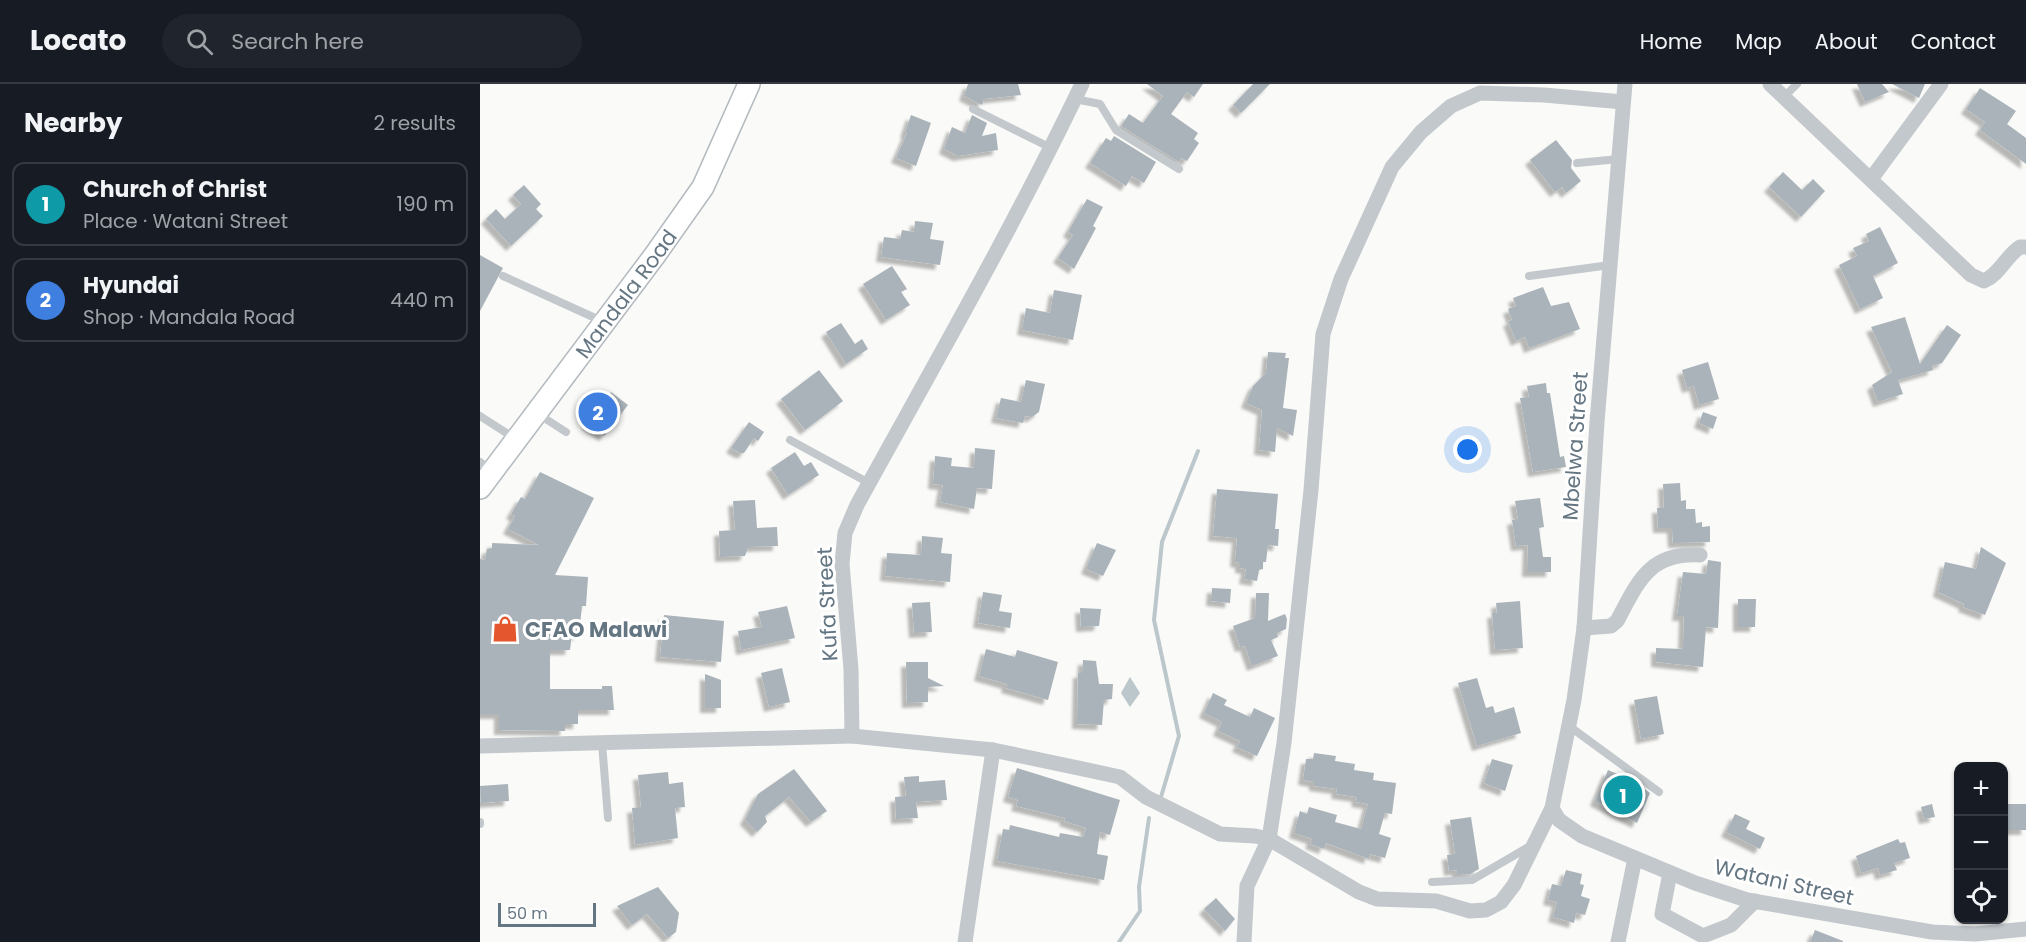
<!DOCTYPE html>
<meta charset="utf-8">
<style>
:root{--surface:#171b24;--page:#20242c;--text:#f1f3f6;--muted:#9ea1a6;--line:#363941;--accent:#e4572e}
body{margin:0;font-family:Poppins,sans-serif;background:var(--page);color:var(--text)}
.controls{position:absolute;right:18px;bottom:18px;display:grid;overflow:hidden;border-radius:12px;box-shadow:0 2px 4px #0004}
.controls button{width:54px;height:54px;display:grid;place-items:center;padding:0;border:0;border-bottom:2px solid var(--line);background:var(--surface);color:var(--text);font:30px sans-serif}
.scale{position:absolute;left:18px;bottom:15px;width:98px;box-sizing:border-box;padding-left:6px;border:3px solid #657683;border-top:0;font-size:16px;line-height:21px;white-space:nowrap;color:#657683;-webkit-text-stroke:4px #fff;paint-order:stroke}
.you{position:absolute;left:988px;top:366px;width:21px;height:21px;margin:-15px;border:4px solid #fff;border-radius:50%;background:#1a73e8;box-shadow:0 0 0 9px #1a73e833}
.badge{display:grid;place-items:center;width:39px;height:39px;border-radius:50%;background:var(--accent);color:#fff;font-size:20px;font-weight:700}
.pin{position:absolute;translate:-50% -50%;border:3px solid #fff;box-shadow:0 2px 6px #0006}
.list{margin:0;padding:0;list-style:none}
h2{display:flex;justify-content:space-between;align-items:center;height:78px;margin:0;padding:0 24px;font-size:26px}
h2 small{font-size:20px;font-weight:400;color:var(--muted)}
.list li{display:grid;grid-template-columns:39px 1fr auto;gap:18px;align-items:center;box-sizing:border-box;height:84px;margin:0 12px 12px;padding:0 12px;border:2px solid var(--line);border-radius:12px}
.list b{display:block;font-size:22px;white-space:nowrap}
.list p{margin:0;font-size:20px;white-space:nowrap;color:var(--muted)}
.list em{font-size:20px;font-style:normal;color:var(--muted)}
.icon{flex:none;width:33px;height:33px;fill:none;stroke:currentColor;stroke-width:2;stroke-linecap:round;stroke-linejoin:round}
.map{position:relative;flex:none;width:1546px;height:858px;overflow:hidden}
header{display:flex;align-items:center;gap:36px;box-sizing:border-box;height:84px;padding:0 30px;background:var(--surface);border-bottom:2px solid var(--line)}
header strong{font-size:28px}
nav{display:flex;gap:33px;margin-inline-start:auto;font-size:21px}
.search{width:420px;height:54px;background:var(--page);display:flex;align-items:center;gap:15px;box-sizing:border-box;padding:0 21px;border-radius:33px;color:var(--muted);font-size:22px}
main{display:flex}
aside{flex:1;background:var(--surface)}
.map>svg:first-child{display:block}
.water{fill:#bbc7cb}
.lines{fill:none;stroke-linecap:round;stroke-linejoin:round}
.stream{stroke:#bbc7cb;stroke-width:4}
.building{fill:#aab3b9;filter:url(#shadow)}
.secondary-casing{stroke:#b3babf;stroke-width:24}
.lane{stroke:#c3c8cc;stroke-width:8}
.street{stroke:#c3c8cc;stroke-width:15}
.secondary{stroke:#fff;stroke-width:21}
.labels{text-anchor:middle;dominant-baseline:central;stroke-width:6;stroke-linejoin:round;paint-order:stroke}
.street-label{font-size:21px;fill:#657683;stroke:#fff}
.poi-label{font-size:21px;font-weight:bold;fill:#657683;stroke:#fff;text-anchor:start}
</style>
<header>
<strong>Locato</strong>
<div class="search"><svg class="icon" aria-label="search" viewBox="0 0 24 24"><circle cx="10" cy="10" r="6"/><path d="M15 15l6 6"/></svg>Search here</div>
<nav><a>Home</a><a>Map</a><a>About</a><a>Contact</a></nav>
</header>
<main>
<aside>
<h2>Nearby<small>2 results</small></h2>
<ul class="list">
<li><span class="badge" style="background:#0f9aa8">1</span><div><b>Church of Christ</b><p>Place · Watani Street</p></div><em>190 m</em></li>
<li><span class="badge" style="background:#3f7fe0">2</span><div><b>Hyundai</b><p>Shop · Mandala Road</p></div><em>440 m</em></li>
</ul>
</aside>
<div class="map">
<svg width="1546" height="858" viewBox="0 0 1546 858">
<defs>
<filter id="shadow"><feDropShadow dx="-5" dy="5" stdDeviation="1.5" flood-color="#0004"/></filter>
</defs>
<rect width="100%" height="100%" fill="#fafaf8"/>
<path class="water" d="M650,593L660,609L650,623L641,609Z"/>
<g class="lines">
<g class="stream">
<path d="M681,713L699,652L674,536L682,458L718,367"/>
<path d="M639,858L660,827L659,803L669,734"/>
</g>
</g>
<g class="building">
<path d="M488,0H538L541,11L504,15L502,21L484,12Z"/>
<path d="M667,0H723L714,13L707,8L691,30L718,49L714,55L719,59L707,77L701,74L699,78L641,42L649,30L663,39L683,12Z"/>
<path d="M773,0H790L761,29L753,21Z"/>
<path d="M1377,0H1402L1409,8L1385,18Z"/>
<path d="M1412,0H1445L1439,14Z"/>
<path d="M1500,4L1536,27L1527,40L1546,54V80L1500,46L1505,38L1486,25Z"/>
<path d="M431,31L451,39L436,82L416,74L427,49H425Z"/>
<path d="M492,31L507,39L502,52L516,49L518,66L478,72L464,65L472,43L485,49Z"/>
<path d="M634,52L676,78L664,99L652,92L646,102L610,79L626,54L631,57Z"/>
<path d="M1076,56L1092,76L1091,84L1101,97L1086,109L1082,103L1075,108L1050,76Z"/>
<path d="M1303,88L1322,106L1333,95L1345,107L1321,133L1289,103Z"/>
<path d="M44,101L61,120L56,125L63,132L31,162L6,135L16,125L25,135L41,120L33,111Z"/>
<path d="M607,115L623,123L613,142L616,144L594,185L578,174L593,151L588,148Z"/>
<path d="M435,137L453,139L450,155L464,157L460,181L401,173L404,153L420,155L422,146L434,148Z"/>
<path d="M1400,143L1418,179L1393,192L1403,214L1380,225L1359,181L1377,172L1373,164L1389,157L1386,150Z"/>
<path d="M0,171L23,184L0,227Z"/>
<path d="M412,182L427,205L421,208L430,221L406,236L383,200Z"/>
<path d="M1063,203L1071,222L1089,218L1100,245L1049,264L1045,253L1036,257L1028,237L1032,236L1028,225L1036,222L1033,214Z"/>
<path d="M574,206L602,211L593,256L542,246L546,224L570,229Z"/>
<path d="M1425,233L1440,280L1467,241L1481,251L1462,279L1452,282L1453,286L1418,296L1423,310L1398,318L1392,301L1412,288L1391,243Z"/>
<path d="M361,239L375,260L382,255L388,265L366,280L346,248Z"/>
<path d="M788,268L806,269L805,274H809L803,324L817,326L813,352L797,344L795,368L779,366L782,326L766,319L773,302L786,289Z"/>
<path d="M1228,278L1239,315L1219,321L1214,302L1207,304L1202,286Z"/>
<path d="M339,286L363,317L325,346L301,315Z"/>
<path d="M546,296L565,300L559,328L552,333L545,332L543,339L516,334L521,314L541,318Z"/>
<path d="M1066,299L1067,309H1070L1080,373L1084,372L1086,383L1053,388L1040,314L1049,313L1047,302Z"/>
<path d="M131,308L148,321L124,352L107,340Z"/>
<path d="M1223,328L1237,333L1233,345L1219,339Z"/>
<path d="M269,338L284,348L278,357L274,354L264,369H260L251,364Z"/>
<path d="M495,364L515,366L512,405L497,404L494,425L460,418L463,401L453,400L455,372L472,374L471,382L494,384Z"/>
<path d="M315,368L324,382L331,378L339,391L308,411L291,384Z"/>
<path d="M60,388L114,414L75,491L108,493L106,522H102L99,551L92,550L90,566H70V605H122V602H132L134,626H98V640H85V647L19,646V630H0V475L5,476L7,465L12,464V459L59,461L28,445L35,432L31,430L41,413L45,415Z"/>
<path d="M1200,399L1201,417L1206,416V425H1215L1216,439L1222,438V443L1230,442V458L1193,459L1192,444H1178L1177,424H1184L1183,400Z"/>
<path d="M737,405L798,410L795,445H799L798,462L788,461L786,478H783V485L779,486L777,497L764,495L766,485L760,484V479L755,478L757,454L733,452Z"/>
<path d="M1060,414L1064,443L1059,444L1063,473H1071V488H1047L1048,461L1036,462L1032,436L1038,435L1035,417Z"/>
<path d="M275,416L277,444L297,443L298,462L268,463L265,472L240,473L239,447L255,446L253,417Z"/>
<path d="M442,452L463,454L461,469L472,470L470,498L405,492L407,469L441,471Z"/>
<path d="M617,459L636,466L623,492L606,485Z"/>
<path d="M1501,463L1526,479L1505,531L1483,523L1484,520L1458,508L1465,478L1496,485Z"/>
<path d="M1228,476L1241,478L1238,544L1226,543L1223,583L1176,578V564L1203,565L1204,532H1197L1203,488L1226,490Z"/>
<path d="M732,504L751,505L750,519L731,517Z"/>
<path d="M503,508L522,511L519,527L532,529L530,544L498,539Z"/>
<path d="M776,509H789L788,537L805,530L807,535L806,545L797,549L798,553L791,556L798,572L772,582L765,562L760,563L753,542L775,534Z"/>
<path d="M1258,515H1276L1275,543H1258Z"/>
<path d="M1040,517L1043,564L1015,566L1012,529H1017L1016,519Z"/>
<path d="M450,518L452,548L434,549L432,519Z"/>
<path d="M307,522L315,554L261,566L258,547L282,543L278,528Z"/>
<path d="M600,524L621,525L619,542L601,543Z"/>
<path d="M184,531L244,537L241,578L180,573Z"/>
<path d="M506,565L535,573L537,566L578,578L568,616L526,604L527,600L499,592Z"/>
<path d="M603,576L616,577L619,600H633L632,615L624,616L622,641L597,640L598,589H602Z"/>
<path d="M426,578H448V594L464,602L448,603V618L427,619Z"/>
<path d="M302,584L310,618L289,623L281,589Z"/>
<path d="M225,590L241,596V624H225Z"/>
<path d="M997,594L1006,624L1013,622L1015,629L1034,623L1041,649L997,662L978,599Z"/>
<path d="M733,609L747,616L744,621L770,633L774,624L795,634L777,672L757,663L760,657L738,647L742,638L724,629Z"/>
<path d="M1177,612L1184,650L1161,655L1154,616Z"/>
<path d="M834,669L856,672L855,677L875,680L874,686L894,689L893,696L916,699L912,730L905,729L899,750L911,754L905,774L890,770L889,775L846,759L844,765L830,760L832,755L814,749L820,727L827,730L829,723L857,731L855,738L881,745L888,720L876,718L877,713L856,710L857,705L834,702V698L823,696L826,675H833Z"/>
<path d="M1012,675L1033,681L1025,707L1004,699Z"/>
<path d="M537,684L640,716L630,751L620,748L617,770L628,772L624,796L517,777L523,745L529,746L530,741L579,753L580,749L603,753L606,744L584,737L585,734L536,722L538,716L528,713Z"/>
<path d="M314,685L347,727L331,738L309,713L285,732L287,738L277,748L265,736L278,710Z"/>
<path d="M1128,686L1155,698L1170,709L1157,739L1115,717Z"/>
<path d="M188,688L189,700L203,698L205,723L195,724L198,754L155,761L152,724L161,723L158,691Z"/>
<path d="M439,692V698L465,696L467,716L436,718L438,734L416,735L415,713L426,712L424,693Z"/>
<path d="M28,700L29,717L1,719L0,702Z"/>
<path d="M1452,720L1455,733L1444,735L1441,723Z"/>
<path d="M1525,720H1546V746H1526Z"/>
<path d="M1255,730L1270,737L1266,745L1285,754L1280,765L1246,748Z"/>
<path d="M991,733L999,785L990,790L977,791V786L969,787L967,771L975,770L970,736Z"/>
<path d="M1418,755L1420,759L1425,758L1430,774L1414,779L1417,786L1400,791L1398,784L1381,789L1376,772Z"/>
<path d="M1086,786L1102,790L1100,800L1104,801L1101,812L1110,815L1105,831L1096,829L1094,839L1073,833L1077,818L1068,816L1072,800L1081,802Z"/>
<path d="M178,803L199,829L196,848L188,854L167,830L152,841L137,822Z"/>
<path d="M736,814L755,835L745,847L724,825Z"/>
<path d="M1335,846L1363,857V858H1330Z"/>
</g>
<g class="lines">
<g class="secondary-casing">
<g id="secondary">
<path id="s1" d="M0,404L175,171L223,103L269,0"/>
</g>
</g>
<g class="lane">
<path d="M1305,12L1317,0"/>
<path d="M595,15L620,20L636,46L699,85"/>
<path d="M493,25L571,64"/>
<path d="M1097,79L1139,75"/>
<path d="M23,192L124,238"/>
<path d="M1049,192L1130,181"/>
<path d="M58,330L86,348"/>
<path d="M0,332L36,355"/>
<path d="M310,356L389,399"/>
<path d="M0,378L12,386"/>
<path d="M1089,642L1179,708"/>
<path d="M122,659L128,734"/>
<path d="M0,738V740"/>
<path d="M952,798L992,796L1052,761"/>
</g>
<g class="street">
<path d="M1290,0L1491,191L1504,197C1520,190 1526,172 1540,163H1546"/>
<path d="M1391,95L1461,0"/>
<path d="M1104,544L1131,542L1137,537C1158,498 1169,468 1220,471"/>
<path d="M372,652L513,666L617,688L640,693L666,713L740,750L775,752L789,755L879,808L897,815L956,817L990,827L1006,826L1021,818L1034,801L1072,724L1094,616L1104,544L1117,338L1145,0"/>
<path d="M0,662L372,652L371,585L362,480L365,449L377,421C454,281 533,144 602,0"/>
<path d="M1072,724L1079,736L1102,752L1215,799L1267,816L1452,848L1495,850L1546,845"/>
<path d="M1190,789L1182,830L1223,852L1251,841L1275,817"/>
<path d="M485,858L513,666"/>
<path d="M764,858L767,802L789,755L804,659L831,406L843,250L861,195L912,83L941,48L971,22L1000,9L1064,11L1143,18"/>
<path d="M1138,858L1155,774"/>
</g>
<use href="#secondary" class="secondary"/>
</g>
<defs>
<g id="shop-bare" transform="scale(2.07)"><path d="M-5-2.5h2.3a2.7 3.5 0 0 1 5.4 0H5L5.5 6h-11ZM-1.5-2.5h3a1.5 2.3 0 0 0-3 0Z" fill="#e4572e" stroke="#fff" stroke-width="2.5" paint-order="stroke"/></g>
</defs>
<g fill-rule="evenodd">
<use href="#shop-bare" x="25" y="545"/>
</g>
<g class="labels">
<g class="street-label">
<text stroke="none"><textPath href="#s1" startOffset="243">Mandala Road</textPath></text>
<text transform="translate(1095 362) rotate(-86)">Mbelwa Street</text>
<text transform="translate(347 520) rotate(-93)">Kufa Street</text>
<text transform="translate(1304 798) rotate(13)">Watani Street</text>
</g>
<g class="poi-label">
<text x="45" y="545">CFAO Malawi</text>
</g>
</g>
</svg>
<div class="controls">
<button>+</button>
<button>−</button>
<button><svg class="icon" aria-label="locate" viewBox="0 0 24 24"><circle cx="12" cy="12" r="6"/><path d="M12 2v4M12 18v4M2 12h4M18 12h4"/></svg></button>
</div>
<div class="scale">50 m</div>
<div class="you"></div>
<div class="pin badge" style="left:1143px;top:711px;background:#0f9aa8">1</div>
<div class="pin badge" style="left:118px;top:328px;background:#3f7fe0">2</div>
</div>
</main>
